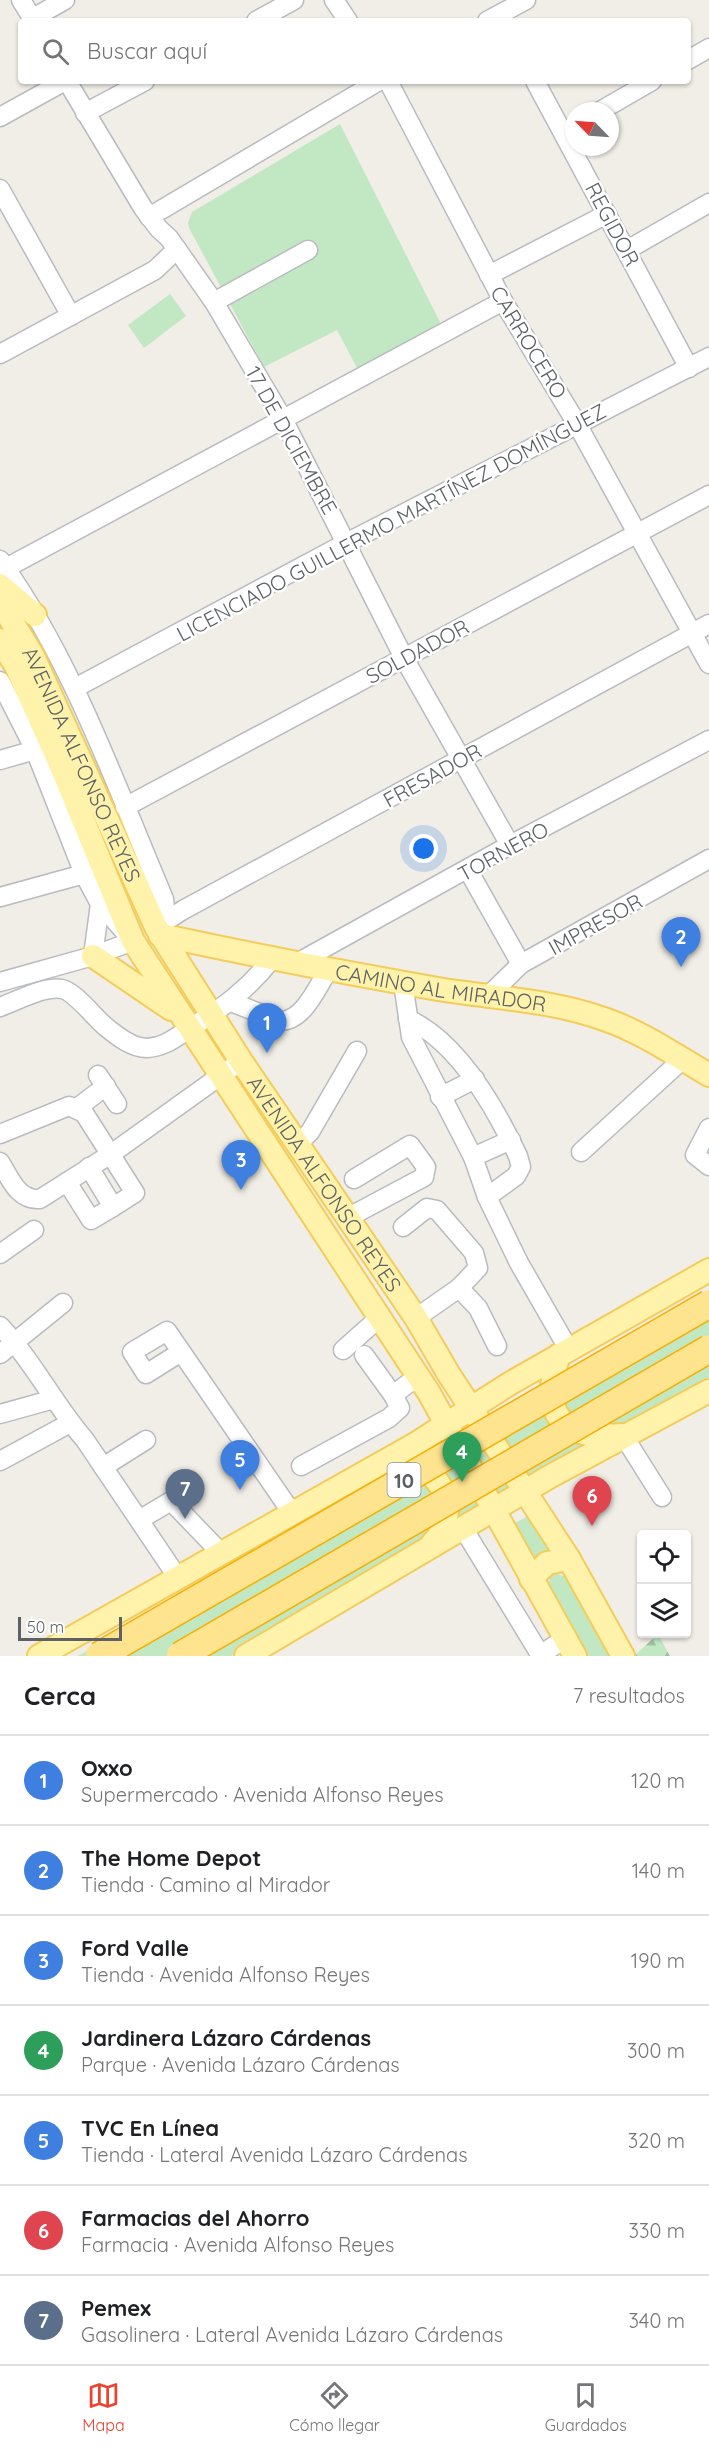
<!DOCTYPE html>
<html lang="es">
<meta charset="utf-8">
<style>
:root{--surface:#fff;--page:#f6f6f6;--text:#202124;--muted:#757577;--line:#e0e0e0;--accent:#ec4330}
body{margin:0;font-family:Quicksand,sans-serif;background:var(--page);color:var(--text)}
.controls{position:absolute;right:18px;bottom:18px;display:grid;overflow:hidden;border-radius:6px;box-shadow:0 2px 4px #0004}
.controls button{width:54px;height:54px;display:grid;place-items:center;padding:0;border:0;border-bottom:2px solid var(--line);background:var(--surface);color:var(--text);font:30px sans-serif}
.compass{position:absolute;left:565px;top:102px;width:54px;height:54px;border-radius:50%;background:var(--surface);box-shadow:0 2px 4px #0004;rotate:295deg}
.scale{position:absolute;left:18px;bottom:15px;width:104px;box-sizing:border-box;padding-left:6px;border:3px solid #5d6166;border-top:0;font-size:16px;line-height:21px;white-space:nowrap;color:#5d6166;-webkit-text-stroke:4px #fff;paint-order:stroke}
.you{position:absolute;left:424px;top:849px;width:21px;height:21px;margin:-15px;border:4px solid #fff;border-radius:50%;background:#1a73e8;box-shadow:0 0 0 9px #1a73e833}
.badge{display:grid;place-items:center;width:39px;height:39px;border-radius:50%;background:var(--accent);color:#fff;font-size:20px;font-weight:700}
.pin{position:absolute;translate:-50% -50px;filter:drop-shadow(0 2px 3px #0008)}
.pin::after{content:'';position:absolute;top:32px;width:21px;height:18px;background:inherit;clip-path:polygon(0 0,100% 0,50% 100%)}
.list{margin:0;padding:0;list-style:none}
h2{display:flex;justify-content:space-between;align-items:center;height:78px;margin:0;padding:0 24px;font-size:26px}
h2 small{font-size:20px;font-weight:400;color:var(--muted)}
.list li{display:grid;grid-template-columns:39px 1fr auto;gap:18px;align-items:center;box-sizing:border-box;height:90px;padding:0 24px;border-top:2px solid var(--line)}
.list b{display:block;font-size:22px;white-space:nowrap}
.list p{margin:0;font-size:20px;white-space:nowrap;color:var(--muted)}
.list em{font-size:20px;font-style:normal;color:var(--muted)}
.icon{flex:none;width:33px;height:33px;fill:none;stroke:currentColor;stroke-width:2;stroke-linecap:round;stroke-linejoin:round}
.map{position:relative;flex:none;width:709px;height:1656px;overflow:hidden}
.search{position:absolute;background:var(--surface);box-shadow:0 2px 4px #0004;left:18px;right:18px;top:18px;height:66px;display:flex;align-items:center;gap:15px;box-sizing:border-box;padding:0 21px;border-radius:6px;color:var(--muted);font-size:22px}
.sheet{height:708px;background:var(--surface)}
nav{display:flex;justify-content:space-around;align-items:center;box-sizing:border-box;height:84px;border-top:2px solid var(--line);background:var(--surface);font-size:16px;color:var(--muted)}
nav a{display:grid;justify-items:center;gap:3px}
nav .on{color:var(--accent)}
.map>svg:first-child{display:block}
.green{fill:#c2e8c3}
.forest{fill:url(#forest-firs)}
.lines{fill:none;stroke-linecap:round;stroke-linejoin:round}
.minor-casing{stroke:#b8bbc0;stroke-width:21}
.major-casing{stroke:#f4cc5b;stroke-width:26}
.minor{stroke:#fff;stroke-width:18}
.major{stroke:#fff3ac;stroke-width:22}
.highway-bridge-casing{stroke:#f6af00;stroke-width:30;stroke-linecap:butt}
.highway-bridge{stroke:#fee48f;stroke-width:27}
.labels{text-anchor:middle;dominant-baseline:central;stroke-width:5;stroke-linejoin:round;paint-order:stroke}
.shield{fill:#fff;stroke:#8e9094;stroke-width:1.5}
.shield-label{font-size:20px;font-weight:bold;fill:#5d6166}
.street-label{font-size:21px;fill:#5d6166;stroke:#fff}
</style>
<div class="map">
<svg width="709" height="1656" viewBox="0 0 709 1656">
<defs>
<pattern id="forest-firs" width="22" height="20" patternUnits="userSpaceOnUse" patternTransform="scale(1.5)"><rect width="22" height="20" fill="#c2e8c3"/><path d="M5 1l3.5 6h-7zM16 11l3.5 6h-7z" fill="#a1bfa2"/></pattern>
</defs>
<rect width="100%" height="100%" fill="#f0eee6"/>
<g class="green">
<path d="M340,124L441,324L357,368L337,330L264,367L189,228L188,223L192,212Z"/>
<path d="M170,294L186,316L144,348L128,325Z"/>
<path d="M709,1297V1387L231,1656H78Z"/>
<path d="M532,1514L555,1556L536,1568L513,1524Z"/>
<path d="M552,1573L564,1576L609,1656H584L547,1587Z"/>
</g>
<path class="forest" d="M658,1634L670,1656H636L635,1655Z"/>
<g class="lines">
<g class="minor-casing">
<g id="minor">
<path d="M21,0L34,21"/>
<path d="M334,0L348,21"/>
<path d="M33,18L65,0"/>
<path d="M256,21L294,0"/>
<path d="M487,21L526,0"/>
<path d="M688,60L709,48"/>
<path d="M67,81L143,208L159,229L169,238L214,302L283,419L404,658L510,845"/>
<path d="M388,81L503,301L577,424L709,664"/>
<path d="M535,81L689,368"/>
<path d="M600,111L652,81"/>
<path d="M85,113L145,81"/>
<path d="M0,117L65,81"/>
<path d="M0,189L71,316"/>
<path d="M149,217L379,81"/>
<path d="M627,250L709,203"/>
<path d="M489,275L607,214"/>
<path d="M214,302L308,250"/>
<path d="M0,354L155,270L177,249"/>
<path d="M0,560C73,662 115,784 164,899L165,909L156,927"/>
<path d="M6,568L503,301"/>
<path d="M0,681L35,750L84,874L100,904L133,941L93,956L0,982"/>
<path d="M75,688L348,542L709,357"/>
<path d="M0,760L35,750"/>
<path d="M125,807L709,495"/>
<path d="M468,870L521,964"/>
<path d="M0,897L84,874"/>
<path d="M156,927L183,910L709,624"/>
<path d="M93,956L100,904"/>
<path d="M297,963L510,845L709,740"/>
<path d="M403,983L411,1037L473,1157L487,1197L519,1263L569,1350"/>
<path d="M487,997L521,964L709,859"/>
<path d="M231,1002L280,1021C304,1021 317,987 329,969"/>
<path d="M0,1007C17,1001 43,986 62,989C74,991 95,1018 106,1027C117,1036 132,1048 147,1048C166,1047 177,1036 192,1027C224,1007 248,989 272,959"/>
<path d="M408,1019C458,1042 495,1107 518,1156L521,1167L516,1176L487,1197"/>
<path d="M98,1075L117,1104"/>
<path d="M440,1097L475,1079"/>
<path d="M77,1108L106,1086"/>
<path d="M709,1128L695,1155L709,1166"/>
<path d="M0,1134L69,1106L84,1113L135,1193L113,1207"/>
<path d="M298,1144L310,1132L357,1051"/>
<path d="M581,1152L683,1059"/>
<path d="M473,1157L511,1140"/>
<path d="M0,1162C10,1178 18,1201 40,1199L111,1154L241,1061"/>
<path d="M67,1182L91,1220L113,1207L89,1167"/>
<path d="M349,1217L424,1177L426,1167L410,1145L354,1179"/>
<path d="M403,1227L427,1208L437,1210L474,1253L478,1268L459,1288"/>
<path d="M0,1254L34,1230"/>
<path d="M416,1318L459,1288L478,1308L497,1346"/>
<path d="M0,1326C33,1361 54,1404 85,1440L178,1578"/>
<path d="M343,1350L380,1317"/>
<path d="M181,1352L146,1374L132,1352L167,1331L292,1513"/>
<path d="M0,1354L63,1303"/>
<path d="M364,1355L393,1395"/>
<path d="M0,1414L54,1399"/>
<path d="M623,1435L662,1497"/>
<path d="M0,1461L70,1423"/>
<path d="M301,1466L389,1418L400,1408L393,1395L418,1376"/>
<path d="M103,1467L146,1440"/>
<path d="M139,1520L171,1501L221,1553"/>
<path d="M463,1528L538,1651H546L566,1638"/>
</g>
</g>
<g class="major-casing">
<g id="major">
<path d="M0,585L35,615"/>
<path id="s1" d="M0,602L33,656L156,927L241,1061L416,1318L448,1373L569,1559L623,1656"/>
<path d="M0,640L16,666L60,764L133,941L429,1393L575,1656"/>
<path id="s2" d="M160,935C253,955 345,973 438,989C493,998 552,1000 604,1019C642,1032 675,1055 709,1075"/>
<path d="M93,956L171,1009"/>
<path d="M559,1355C539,1414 561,1440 622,1435"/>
<path d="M409,1464C448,1473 459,1517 432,1544"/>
<path d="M531,1579L547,1563L569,1559"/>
<path d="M39,1656L417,1443L509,1384L709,1270"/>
<path d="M246,1656L549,1477L709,1391"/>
</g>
</g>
<use href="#minor" class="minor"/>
<use href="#major" class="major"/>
<g class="highway-bridge-casing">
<g id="highway-bridge">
<path d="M99,1656L709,1304"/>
<path d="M180,1656L709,1349"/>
</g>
</g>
<use href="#highway-bridge" class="highway-bridge"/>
</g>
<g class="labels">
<rect class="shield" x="387.5" y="1463" width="33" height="34" rx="4.5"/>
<g class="shield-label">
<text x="404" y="1480">10</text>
</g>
<g class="street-label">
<text transform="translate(613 224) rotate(62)">REGIDOR</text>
<text transform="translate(529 342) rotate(59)">CARROCERO</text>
<text transform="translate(292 440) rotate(61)">17 DE DICIEMBRE</text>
<text transform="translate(391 522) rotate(-28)">LICENCIADO GUILLERMO MARTÍNEZ DOMÍNGUEZ</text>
<text transform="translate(417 651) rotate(-28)">SOLDADOR</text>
<text stroke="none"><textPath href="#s1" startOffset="182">AVENIDA ALFONSO REYES</textPath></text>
<text transform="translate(432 775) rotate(-29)">FRESADOR</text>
<text transform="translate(503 851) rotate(-29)">TORNERO</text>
<text transform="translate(595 924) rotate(-29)">IMPRESOR</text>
<text stroke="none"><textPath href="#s2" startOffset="286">CAMINO AL MIRADOR</textPath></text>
<text stroke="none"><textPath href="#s1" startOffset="668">AVENIDA ALFONSO REYES</textPath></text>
</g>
</g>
</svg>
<div class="controls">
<button><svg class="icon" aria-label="locate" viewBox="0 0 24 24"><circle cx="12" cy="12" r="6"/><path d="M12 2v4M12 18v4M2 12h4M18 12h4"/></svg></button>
<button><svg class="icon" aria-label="layers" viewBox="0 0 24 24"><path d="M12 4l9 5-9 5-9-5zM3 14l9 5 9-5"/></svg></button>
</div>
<svg class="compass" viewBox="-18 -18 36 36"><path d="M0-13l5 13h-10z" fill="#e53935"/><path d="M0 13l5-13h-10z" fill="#757577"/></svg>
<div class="scale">50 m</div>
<div class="you"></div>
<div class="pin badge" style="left:267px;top:1053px;background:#3f7fe0">1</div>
<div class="pin badge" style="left:681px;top:967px;background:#3f7fe0">2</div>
<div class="pin badge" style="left:241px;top:1190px;background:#3f7fe0">3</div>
<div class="pin badge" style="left:462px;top:1482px;background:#2e9e5b">4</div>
<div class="pin badge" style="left:240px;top:1490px;background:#3f7fe0">5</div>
<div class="pin badge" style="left:592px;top:1526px;background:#e0444e">6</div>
<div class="pin badge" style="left:185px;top:1519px;background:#5c6f8a">7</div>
<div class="search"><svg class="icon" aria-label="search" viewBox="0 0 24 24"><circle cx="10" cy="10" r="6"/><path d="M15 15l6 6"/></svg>Buscar aquí</div>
</div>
<section class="sheet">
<h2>Cerca<small>7 resultados</small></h2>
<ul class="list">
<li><span class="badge" style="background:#3f7fe0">1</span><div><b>Oxxo</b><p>Supermercado · Avenida Alfonso Reyes</p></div><em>120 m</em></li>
<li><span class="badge" style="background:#3f7fe0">2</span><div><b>The Home Depot</b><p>Tienda · Camino al Mirador</p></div><em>140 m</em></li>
<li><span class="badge" style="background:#3f7fe0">3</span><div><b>Ford Valle</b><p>Tienda · Avenida Alfonso Reyes</p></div><em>190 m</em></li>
<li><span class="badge" style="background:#2e9e5b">4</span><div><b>Jardinera Lázaro Cárdenas</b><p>Parque · Avenida Lázaro Cárdenas</p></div><em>300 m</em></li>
<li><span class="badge" style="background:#3f7fe0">5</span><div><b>TVC En Línea</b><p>Tienda · Lateral Avenida Lázaro Cárdenas</p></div><em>320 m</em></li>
<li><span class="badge" style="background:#e0444e">6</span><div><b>Farmacias del Ahorro</b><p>Farmacia · Avenida Alfonso Reyes</p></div><em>330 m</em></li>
<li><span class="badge" style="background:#5c6f8a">7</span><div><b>Pemex</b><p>Gasolinera · Lateral Avenida Lázaro Cárdenas</p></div><em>340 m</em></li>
</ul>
</section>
<nav>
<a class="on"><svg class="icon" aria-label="map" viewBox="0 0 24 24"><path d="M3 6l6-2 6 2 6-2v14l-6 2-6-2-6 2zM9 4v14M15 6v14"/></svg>Mapa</a>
<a><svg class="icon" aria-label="directions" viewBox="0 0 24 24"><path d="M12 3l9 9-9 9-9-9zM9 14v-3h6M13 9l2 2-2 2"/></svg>Cómo llegar</a>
<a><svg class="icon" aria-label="saved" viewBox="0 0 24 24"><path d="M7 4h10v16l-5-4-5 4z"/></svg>Guardados</a>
</nav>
